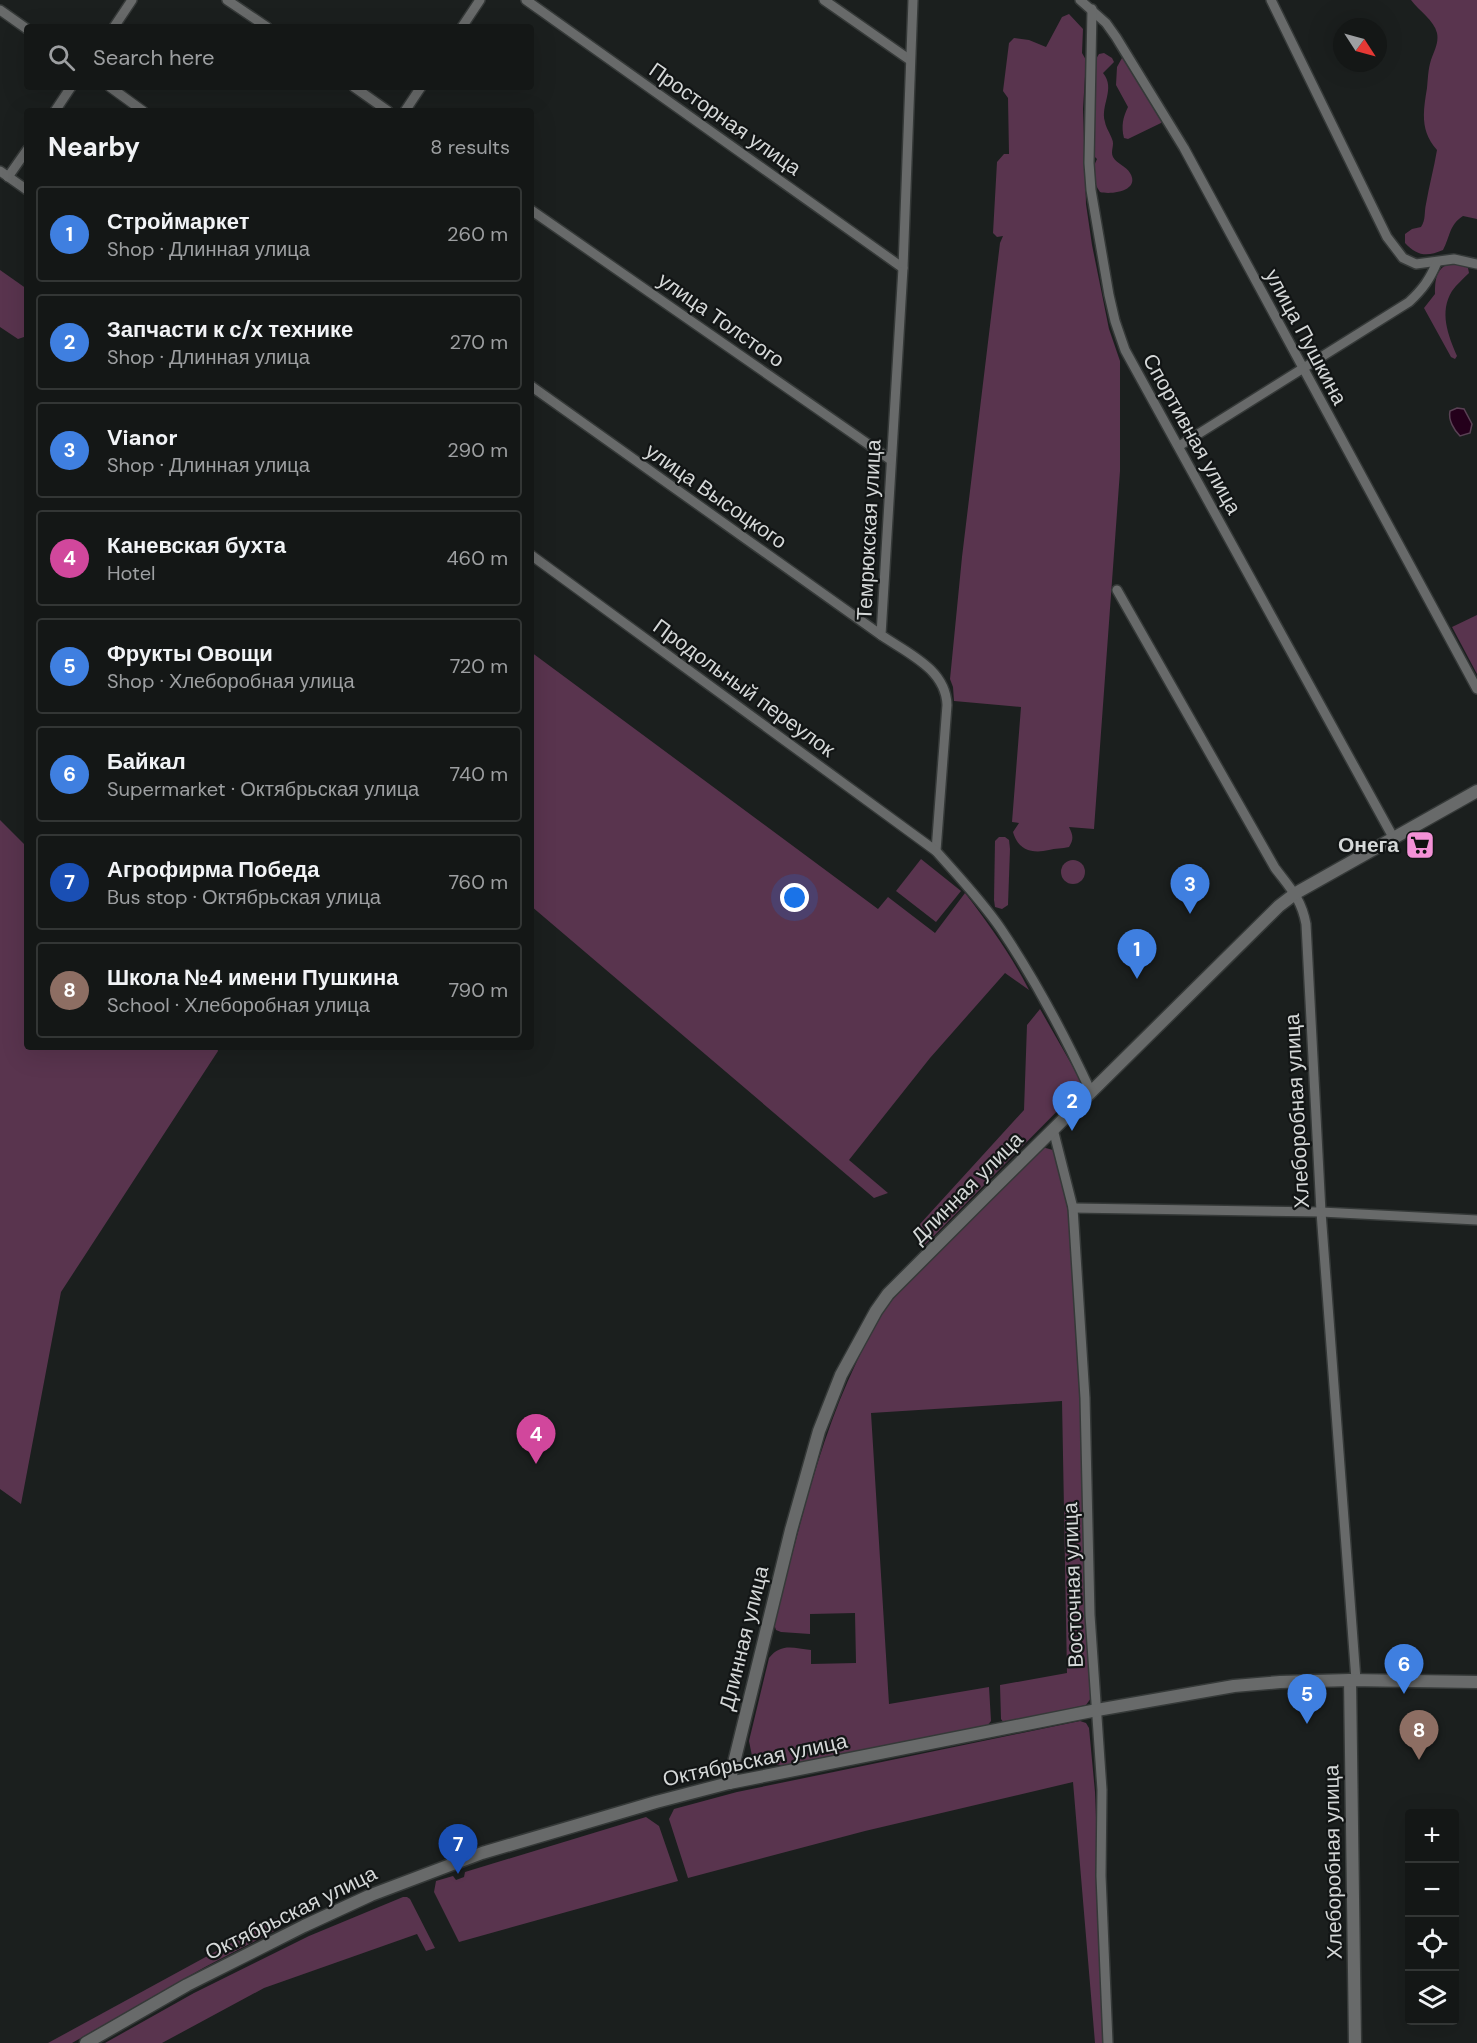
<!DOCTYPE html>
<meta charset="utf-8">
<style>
:root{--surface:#141716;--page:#212423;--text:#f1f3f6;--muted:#9d9fa1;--line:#333635;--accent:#d93025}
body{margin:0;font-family:"DM Sans",sans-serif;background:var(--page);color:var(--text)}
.controls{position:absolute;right:18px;bottom:18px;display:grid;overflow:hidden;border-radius:6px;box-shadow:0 6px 24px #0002}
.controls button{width:54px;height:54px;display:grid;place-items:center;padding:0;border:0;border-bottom:2px solid var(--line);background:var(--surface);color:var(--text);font:30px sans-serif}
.compass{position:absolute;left:1333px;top:18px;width:54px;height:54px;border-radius:50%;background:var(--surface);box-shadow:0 6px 24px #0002;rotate:126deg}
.you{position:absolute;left:795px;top:898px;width:21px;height:21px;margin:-15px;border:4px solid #fff;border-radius:50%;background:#1a73e8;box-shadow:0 0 0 9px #1a73e833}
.badge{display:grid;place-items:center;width:39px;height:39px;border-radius:50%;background:var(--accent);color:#fff;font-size:20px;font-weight:700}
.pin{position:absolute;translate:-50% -50px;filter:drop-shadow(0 2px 3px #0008)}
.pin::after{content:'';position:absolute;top:32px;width:21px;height:18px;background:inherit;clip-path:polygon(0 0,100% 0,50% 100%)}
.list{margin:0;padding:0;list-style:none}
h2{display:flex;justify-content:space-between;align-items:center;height:78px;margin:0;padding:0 24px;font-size:26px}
h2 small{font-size:20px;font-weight:400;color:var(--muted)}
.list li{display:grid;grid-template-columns:39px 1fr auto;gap:18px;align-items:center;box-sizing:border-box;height:96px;margin:0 12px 12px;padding:0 12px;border:2px solid var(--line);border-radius:6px}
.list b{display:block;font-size:22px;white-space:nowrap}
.list p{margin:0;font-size:20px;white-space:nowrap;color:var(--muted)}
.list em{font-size:20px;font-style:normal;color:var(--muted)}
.icon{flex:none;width:33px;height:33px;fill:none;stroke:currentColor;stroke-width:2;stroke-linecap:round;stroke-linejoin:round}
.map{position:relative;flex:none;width:1477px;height:2043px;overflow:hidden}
.search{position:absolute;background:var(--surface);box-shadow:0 6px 24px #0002;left:24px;top:24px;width:510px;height:66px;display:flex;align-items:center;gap:15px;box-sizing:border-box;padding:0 21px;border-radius:6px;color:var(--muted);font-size:22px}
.panel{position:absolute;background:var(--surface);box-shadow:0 6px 24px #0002;left:24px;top:108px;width:510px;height:942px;border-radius:6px}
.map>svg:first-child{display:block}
.green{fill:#59344e}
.water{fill:#24001b;stroke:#594154;stroke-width:1.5}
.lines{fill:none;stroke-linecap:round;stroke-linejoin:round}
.minor-casing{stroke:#353938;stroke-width:12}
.tertiary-casing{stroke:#353938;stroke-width:15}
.minor{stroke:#686a6a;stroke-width:9}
.tertiary{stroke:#686a6a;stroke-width:12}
.labels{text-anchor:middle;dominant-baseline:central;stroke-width:4.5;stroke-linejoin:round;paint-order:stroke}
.street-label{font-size:21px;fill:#d5d8d8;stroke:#121515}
.poi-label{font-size:21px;font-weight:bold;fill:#d5d8d8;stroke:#121515;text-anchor:end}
</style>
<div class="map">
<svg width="1477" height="2043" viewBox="0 0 1477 2043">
<rect width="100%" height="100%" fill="#1b1f1e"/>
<g class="green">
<path d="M1411,0H1477V219L1463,216C1449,225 1450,237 1443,250C1427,257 1417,256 1405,243V234L1412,229L1421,227C1426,220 1424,212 1426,204C1429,186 1434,168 1437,150C1420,131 1423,112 1427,88C1428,79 1428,69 1431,60C1434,51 1439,43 1437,33C1434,20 1419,11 1411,0Z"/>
<path d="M1069,14L1083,29L1082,53L1086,60L1083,109L1086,204L1092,245L1109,329L1120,361V471L1094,829L1069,827C1073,835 1074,839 1069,847C1062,849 1055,848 1049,850C1032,854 1018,850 1013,832L1019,823L1012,822L1021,707L954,701L953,687L950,679L962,557L1000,243L1003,236L997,237L993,233L997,162L1004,154H1009L1008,98L1003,91L1009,43L1014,38L1029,40L1046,47L1062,17Z"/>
<path d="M1104,53L1112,58L1114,62L1103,73C1116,89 1100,105 1105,122C1106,128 1110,133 1112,139C1115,145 1110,151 1113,157C1117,164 1126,166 1130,173C1141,191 1111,195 1100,192C1093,182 1091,170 1097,159L1091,153L1096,59L1099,54Z"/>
<path d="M1122,58L1126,60L1163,116L1161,123L1128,139L1124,138C1121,126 1123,117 1128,107L1116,85L1117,67Z"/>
<path d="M1451,263L1461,264L1468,268L1469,273C1463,279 1457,284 1452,291C1439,312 1448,335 1457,356L1455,359L1451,357L1424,308L1435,294C1435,279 1436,268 1451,263Z"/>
<path d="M0,270L27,289V336L18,339L0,327Z"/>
<path d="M1477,615V674L1452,627Z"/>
<path d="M531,652L878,909L888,897L935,933L965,893C989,924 1011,955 1029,990L1005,973L930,1058L849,1160L888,1193L874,1198L531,906Z"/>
<path d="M0,820L27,847V1047H217L218,1051L61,1292L21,1504L0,1489Z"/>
<path d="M999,837H1005L1009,840L1010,849L1008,905L1002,909L995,907L994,900L995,841Z"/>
<path d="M921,859L961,891L936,922L896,891Z"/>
<circle cx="1073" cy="872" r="12"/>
<path d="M1040,1009L1081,1081L1080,1088L924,1246L920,1224L1024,1110L1027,1025Z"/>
<path d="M1042,1147L1053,1150L1070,1213L1081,1398L1091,1698L1086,1705L1004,1723L1001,1719L1000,1685L1067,1673L1062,1401L871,1413L889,1704L989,1687L991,1721L987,1726L785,1765H763L752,1756L749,1741L769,1658C781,1643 793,1648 811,1650V1664L856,1663L855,1613L810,1614V1634L781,1632L776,1630L774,1624C798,1535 817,1444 857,1361C867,1340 876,1319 891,1301L1036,1151Z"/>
<path d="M1080,1721L1086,1723L1089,1728L1095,1792L1105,2043H1095L1073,1782L865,1831L688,1878L669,1819L674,1809L737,1792Z"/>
<path d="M646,1817L659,1826L678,1881L459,1942L434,1892L436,1881L453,1876L456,1880L464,1877L465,1872Z"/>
<path d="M403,1897H407L410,1899L435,1948L426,1951L417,1934L264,1988L162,2043H105L194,1993L309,1936Z"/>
<path d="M277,1918L282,1927L205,1967L72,2043H48Z"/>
</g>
<path class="water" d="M1457,408L1464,409L1472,424L1470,433L1460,436C1454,430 1448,420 1450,411Z"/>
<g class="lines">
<g class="minor-casing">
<g id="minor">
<path d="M227,0L267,27"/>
<path d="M526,0L903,268"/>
<path d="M824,0L910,60"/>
<path d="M913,0L903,268L881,635C907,653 946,669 947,705L936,851C958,876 982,901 1001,929C1036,981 1065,1036 1091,1092"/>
<path d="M1080,0L1106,23L1116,37L1184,148L1477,689"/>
<path d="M1271,0L1387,237L1403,258L1416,264L1454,259L1477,264"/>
<path d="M1092,9L1089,163L1091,190L1109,295L1115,321L1125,350L1393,837"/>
<path d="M0,10L27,29"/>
<path d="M114,27L132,0"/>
<path d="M462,27L480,0"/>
<path d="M110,87L143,111"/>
<path d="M354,87L388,111"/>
<path d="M55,111L71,87"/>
<path d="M405,111L421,87"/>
<path d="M0,171L27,190"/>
<path d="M8,177L27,150"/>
<path d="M531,210L891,460"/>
<path d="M531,386L881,635"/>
<path d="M1179,446L1409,302C1423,289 1430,279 1437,262"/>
<path d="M531,555L936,851"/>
<path d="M1117,590L1275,868C1290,888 1301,898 1306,924L1321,1212L1356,1680"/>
<path d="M1053,1129L1073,1208L1085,1398L1090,1615L1102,1790L1101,1876L1108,2043"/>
<path d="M1073,1208L1321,1212L1477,1220"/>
</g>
</g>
<g class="tertiary-casing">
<g id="tertiary">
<path d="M1350,1680L1355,2043"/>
<path d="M729,1783L791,1530L819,1431L841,1375L876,1311L888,1294L987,1195L1279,906L1296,893L1477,791"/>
<path d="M86,2043L187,1985L304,1926L371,1895L482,1853L656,1802L729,1783L1097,1710L1234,1686L1280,1682L1350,1680L1477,1682"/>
</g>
</g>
<use href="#minor" class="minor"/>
<use href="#tertiary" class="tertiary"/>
</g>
<defs>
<g id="supermarket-square" transform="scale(1.5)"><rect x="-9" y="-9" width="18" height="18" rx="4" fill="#f391d6" stroke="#121515"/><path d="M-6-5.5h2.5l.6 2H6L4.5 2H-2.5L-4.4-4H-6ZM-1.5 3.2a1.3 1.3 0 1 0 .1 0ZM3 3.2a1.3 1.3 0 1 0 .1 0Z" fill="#111"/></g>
</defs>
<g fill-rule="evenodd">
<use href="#supermarket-square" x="1420" y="845"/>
</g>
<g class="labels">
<g class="street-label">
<text transform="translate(725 119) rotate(35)">Просторная улица</text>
<text transform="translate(721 320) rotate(35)">улица Толстого</text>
<text transform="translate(1306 337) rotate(62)">улица Пушкина</text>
<text transform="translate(1192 434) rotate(61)">Спортивная улица</text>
<text transform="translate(716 496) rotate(35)">улица Высоцкого</text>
<text transform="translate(869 530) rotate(-87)">Темрюкская улица</text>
<text transform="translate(744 688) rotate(36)">Продольный переулок</text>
<text transform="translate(1297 1111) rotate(-93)">Хлеборобная улица</text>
<text transform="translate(967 1188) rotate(-45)">Длинная улица</text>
<text transform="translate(1073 1585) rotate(-92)">Восточная улица</text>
<text transform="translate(744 1638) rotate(-76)">Длинная улица</text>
<text transform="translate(755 1760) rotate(-12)">Октябрьская улица</text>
<text transform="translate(1333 1862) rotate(-91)">Хлеборобная улица</text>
<text transform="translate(291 1913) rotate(-26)">Октябрьская улица</text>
</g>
<g class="poi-label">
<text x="1399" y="845">Онега</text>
</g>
</g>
</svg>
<div class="controls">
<button>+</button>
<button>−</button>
<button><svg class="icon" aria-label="locate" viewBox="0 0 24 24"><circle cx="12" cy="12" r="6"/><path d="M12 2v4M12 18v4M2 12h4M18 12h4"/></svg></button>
<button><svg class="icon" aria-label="layers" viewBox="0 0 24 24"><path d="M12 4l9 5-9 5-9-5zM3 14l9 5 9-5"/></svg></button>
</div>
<svg class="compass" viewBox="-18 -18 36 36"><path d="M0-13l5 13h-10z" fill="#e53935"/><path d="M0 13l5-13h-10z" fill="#9d9fa1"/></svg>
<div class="you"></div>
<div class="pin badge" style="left:1137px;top:979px;background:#3f7fe0">1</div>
<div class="pin badge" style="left:1072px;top:1131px;background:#3f7fe0">2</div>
<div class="pin badge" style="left:1190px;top:914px;background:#3f7fe0">3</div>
<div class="pin badge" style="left:536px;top:1464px;background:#d1479c">4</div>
<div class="pin badge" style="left:1307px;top:1724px;background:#3f7fe0">5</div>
<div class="pin badge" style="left:1404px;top:1694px;background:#3f7fe0">6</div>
<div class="pin badge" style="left:458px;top:1874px;background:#1a4fb4">7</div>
<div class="pin badge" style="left:1419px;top:1760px;background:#8d6e63">8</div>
<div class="search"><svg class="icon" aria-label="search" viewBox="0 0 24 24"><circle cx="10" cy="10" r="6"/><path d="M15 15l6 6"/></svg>Search here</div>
<section class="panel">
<h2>Nearby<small>8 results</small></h2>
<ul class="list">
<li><span class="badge" style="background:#3f7fe0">1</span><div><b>Строймаркет</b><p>Shop · Длинная улица</p></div><em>260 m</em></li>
<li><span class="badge" style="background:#3f7fe0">2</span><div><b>Запчасти к с/х технике</b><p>Shop · Длинная улица</p></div><em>270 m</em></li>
<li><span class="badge" style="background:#3f7fe0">3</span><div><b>Vianor</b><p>Shop · Длинная улица</p></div><em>290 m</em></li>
<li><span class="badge" style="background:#d1479c">4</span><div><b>Каневская бухта</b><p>Hotel</p></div><em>460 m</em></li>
<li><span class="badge" style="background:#3f7fe0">5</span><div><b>Фрукты Овощи</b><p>Shop · Хлеборобная улица</p></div><em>720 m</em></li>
<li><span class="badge" style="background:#3f7fe0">6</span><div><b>Байкал</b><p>Supermarket · Октябрьская улица</p></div><em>740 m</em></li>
<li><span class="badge" style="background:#1a4fb4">7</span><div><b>Агрофирма Победа</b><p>Bus stop · Октябрьская улица</p></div><em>760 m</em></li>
<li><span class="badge" style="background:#8d6e63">8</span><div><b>Школа №4 имени Пушкина</b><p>School · Хлеборобная улица</p></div><em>790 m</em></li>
</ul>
</section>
</div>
